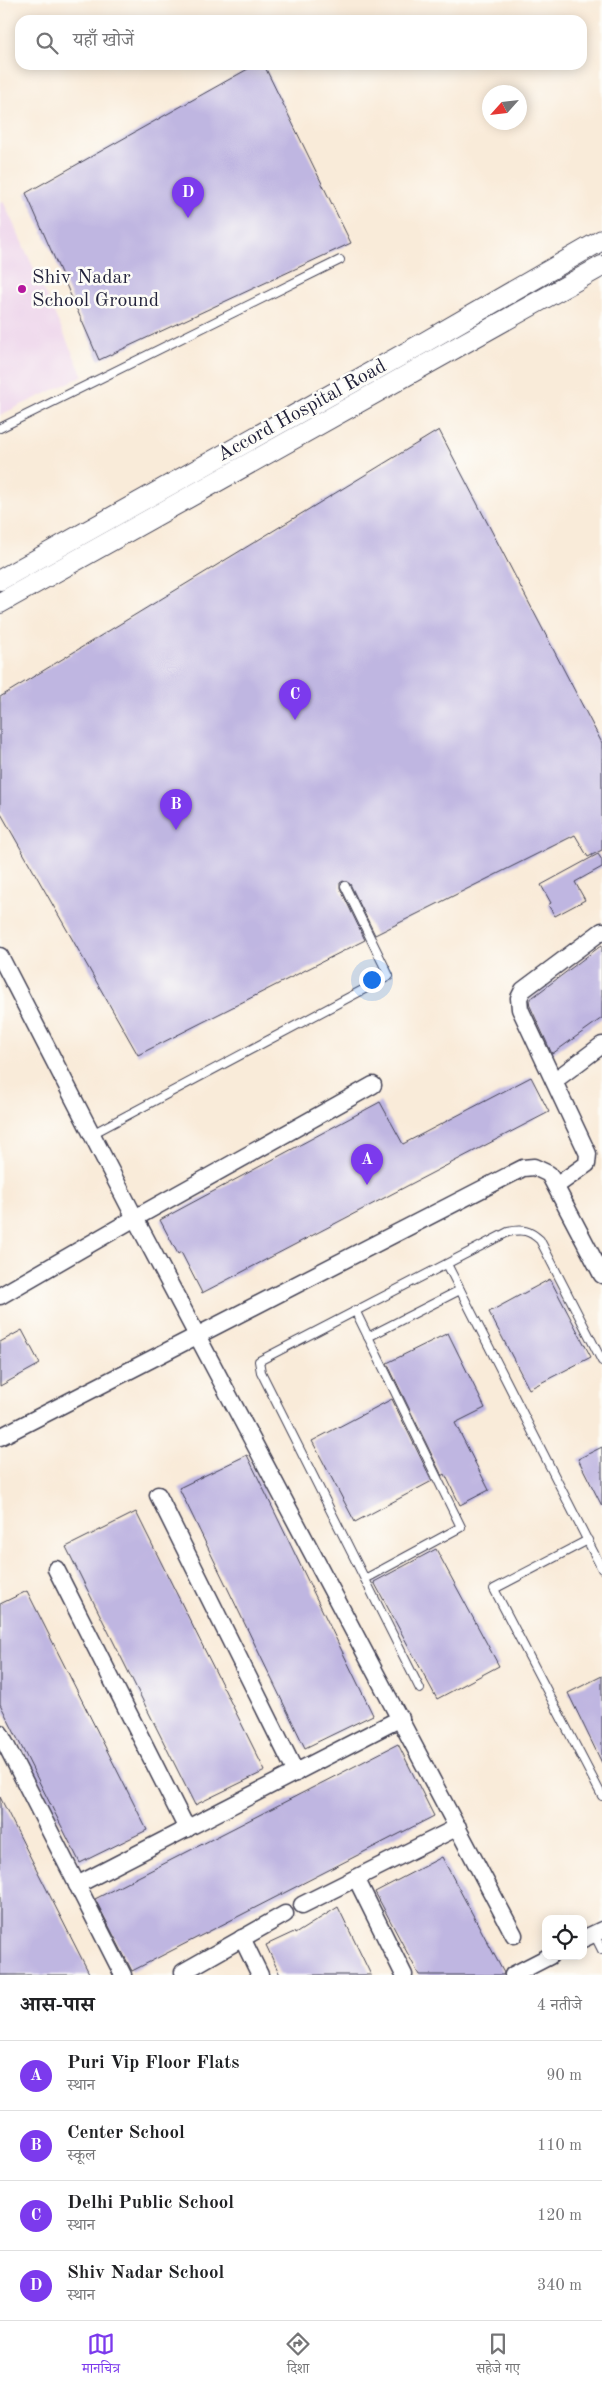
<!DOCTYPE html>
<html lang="hi">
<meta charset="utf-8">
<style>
:root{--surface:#fff;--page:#f6f6f6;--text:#202124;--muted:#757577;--line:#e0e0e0;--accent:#7c3aed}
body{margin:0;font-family:"Old Standard TT","Noto Serif Devanagari",serif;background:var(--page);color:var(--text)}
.controls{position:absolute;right:15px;bottom:15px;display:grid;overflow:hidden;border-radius:10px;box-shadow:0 2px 12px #0003}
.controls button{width:45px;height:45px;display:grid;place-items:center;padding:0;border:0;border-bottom:1px solid var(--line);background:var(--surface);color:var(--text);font:25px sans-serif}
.compass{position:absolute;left:482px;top:85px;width:45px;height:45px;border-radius:50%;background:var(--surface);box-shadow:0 2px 12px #0003;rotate:243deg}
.you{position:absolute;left:371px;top:979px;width:18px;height:18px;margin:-12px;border:4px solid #fff;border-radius:50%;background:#1a73e8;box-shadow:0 0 0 8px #1a73e833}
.badge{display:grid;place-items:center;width:32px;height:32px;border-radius:50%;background:var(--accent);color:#fff;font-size:16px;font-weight:700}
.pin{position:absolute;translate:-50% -41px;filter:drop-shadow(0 1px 2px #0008)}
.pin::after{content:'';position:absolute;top:26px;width:18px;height:15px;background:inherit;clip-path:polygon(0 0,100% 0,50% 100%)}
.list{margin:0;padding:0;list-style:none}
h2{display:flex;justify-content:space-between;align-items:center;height:65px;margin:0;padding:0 20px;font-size:21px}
h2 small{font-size:16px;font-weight:400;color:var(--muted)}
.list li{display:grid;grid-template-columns:32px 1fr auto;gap:15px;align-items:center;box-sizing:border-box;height:70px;padding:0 20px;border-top:1px solid var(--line)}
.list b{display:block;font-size:19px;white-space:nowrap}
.list p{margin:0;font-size:16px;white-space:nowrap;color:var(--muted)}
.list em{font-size:16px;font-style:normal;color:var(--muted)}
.icon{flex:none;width:28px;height:28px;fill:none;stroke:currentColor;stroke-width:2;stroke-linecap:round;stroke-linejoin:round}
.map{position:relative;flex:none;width:602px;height:1975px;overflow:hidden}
.search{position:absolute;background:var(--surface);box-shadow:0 2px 12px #0003;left:15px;right:15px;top:15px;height:55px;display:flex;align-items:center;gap:12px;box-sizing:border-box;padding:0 18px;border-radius:15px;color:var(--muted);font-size:19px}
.sheet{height:345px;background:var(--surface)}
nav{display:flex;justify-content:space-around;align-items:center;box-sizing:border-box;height:70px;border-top:1px solid var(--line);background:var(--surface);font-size:14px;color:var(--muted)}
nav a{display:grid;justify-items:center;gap:2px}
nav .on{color:var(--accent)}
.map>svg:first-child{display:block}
.built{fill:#ecd1ea}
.building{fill:#bfb6e1}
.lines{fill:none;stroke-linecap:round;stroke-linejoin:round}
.service-casing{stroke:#424053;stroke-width:10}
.minor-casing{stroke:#424053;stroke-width:19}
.tertiary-casing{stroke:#424053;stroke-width:22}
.service{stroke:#fff;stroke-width:8}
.minor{stroke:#fff;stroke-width:16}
.tertiary{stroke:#fff;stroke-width:20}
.poi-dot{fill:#b5179e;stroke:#fdfcf7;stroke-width:2}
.labels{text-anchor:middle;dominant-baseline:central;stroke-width:5;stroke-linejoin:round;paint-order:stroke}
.poi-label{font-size:20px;fill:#22223b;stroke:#fdfcf7;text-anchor:start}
.street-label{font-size:20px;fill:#22223b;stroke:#fdfcf7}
</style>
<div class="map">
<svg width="602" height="1975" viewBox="0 0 602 1975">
<rect width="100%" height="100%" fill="#fdfcf7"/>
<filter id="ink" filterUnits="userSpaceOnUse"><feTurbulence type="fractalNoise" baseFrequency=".02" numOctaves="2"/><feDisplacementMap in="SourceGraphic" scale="10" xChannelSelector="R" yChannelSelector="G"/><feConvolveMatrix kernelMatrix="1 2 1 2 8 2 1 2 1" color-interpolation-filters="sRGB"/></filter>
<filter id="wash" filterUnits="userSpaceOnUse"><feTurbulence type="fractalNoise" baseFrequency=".0096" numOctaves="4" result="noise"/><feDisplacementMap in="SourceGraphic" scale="20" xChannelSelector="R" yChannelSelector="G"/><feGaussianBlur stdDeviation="1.12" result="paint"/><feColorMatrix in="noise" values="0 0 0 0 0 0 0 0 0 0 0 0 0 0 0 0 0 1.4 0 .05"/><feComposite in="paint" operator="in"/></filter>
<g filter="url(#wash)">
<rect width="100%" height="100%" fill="#f9ebd9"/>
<path class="built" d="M3,201L83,376L0,415V203Z"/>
<g id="blocks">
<g class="building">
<path d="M255,65H264L351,243L99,360L26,193Z"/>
<path d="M439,430L602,743V850L588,857L575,835L375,935L350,884L343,881L340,883V888L365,940L138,1055L0,812V697Z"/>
<path d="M598,854L602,860V867L575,882L585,900L555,916L548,905L551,903L541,885Z"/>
<path d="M602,945V1018L552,1054L530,1006L529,1000Z"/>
<path d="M531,1077L549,1112L202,1293L181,1252L178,1254L160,1220L380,1102L403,1144Z"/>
<path d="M550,1279L591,1357L529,1389L489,1312Z"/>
<path d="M22,1330L40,1364L0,1386V1342Z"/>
<path d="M448,1333L485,1408L455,1423L489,1490L460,1505L445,1474L442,1476L387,1363Z"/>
<path d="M392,1399L432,1481L355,1522L312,1441Z"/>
<path d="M602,1447V1506L578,1459Z"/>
<path d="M247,1455L373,1715L305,1748L179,1488Z"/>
<path d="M136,1512L265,1771L195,1805L66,1547Z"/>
<path d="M436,1549L499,1666L437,1699L374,1582Z"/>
<path d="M27,1591L147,1830L80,1863L0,1704V1604Z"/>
<path d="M602,1676V1763L568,1693Z"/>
<path d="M398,1744L434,1816L132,1971L95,1899Z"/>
<path d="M0,1797L90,1975H0Z"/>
<path d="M442,1857L504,1973L503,1975H419L375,1892Z"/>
<path d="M338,1907L371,1975H280L266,1945L294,1932L295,1934Z"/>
</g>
</g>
</g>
<g filter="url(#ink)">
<use href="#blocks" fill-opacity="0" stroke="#424053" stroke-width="1"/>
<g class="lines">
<g class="service-casing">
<g id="service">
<path d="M0,428L340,260"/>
<path d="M92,1134L389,976L345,886"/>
<path d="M447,1264L602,1569"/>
<path d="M355,1310L461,1527L365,1579"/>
<path d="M368,1337L460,1290"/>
<path d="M588,1540L494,1589L602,1796"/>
<path d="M420,1689L261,1372L259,1361L508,1232C523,1229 529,1230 540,1240L602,1361"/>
<path d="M594,1934L602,1950"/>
</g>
</g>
<g class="minor-casing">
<g id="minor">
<path d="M0,956L135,1218L514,1935"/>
<path d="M554,1081L602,1045"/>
<path d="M556,1186L587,1164L588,1154L520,1009L519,998L523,990L602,931"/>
<path d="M0,1296L135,1218L373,1085"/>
<path d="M0,1437L523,1168L534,1167L549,1174L602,1275"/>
<path d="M158,1495L296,1773"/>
<path d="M56,1569L187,1829"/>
<path d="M0,1733L123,1975"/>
<path d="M356,1878L404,1975"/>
<path d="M77,1885L401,1718"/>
<path d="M302,1905L458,1827"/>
<path d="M242,1938L260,1975"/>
<path d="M583,1939L602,1930"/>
<path d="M183,1972L285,1914"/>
<path d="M513,1975L550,1956"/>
</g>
</g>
<g class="tertiary-casing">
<g id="tertiary">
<path d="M0,580L425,342L602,240"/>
<path d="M0,603L602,266"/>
</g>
</g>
<use href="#service" class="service"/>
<use href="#minor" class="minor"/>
<use href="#tertiary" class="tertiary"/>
</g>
</g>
<circle class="poi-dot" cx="22" cy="289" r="5"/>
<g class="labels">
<g class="poi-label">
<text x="32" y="278">Shiv Nadar<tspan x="32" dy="23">School Ground</tspan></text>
</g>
<g class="street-label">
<text transform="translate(302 411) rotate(-29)">Accord Hospital Road</text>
</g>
</g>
</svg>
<div class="controls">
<button><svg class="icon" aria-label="locate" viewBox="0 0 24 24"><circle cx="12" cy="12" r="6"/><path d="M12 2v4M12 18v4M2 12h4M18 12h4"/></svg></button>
</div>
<svg class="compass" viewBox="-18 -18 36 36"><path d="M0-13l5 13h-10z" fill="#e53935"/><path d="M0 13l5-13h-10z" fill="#757577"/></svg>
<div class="you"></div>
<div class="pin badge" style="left:367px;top:1185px">A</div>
<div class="pin badge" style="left:176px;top:830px">B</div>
<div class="pin badge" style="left:295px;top:720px">C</div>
<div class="pin badge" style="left:188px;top:218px">D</div>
<div class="search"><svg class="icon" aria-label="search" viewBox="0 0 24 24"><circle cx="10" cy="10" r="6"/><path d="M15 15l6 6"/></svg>यहाँ खोजें</div>
</div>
<section class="sheet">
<h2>आस-पास<small>4 नतीजे</small></h2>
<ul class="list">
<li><span class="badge">A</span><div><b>Puri Vip Floor Flats</b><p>स्थान</p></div><em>90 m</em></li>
<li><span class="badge">B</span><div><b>Center School</b><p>स्कूल</p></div><em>110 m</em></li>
<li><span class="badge">C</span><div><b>Delhi Public School</b><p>स्थान</p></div><em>120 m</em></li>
<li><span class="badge">D</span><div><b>Shiv Nadar School</b><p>स्थान</p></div><em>340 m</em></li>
</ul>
</section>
<nav>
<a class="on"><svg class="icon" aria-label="map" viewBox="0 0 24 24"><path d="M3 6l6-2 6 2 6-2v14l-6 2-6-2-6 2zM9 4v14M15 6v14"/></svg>मानचित्र</a>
<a><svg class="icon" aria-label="directions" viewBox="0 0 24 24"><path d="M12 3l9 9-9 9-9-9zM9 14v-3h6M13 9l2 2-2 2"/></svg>दिशा</a>
<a><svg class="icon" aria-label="saved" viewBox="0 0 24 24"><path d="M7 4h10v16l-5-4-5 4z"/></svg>सहेजे गए</a>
</nav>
